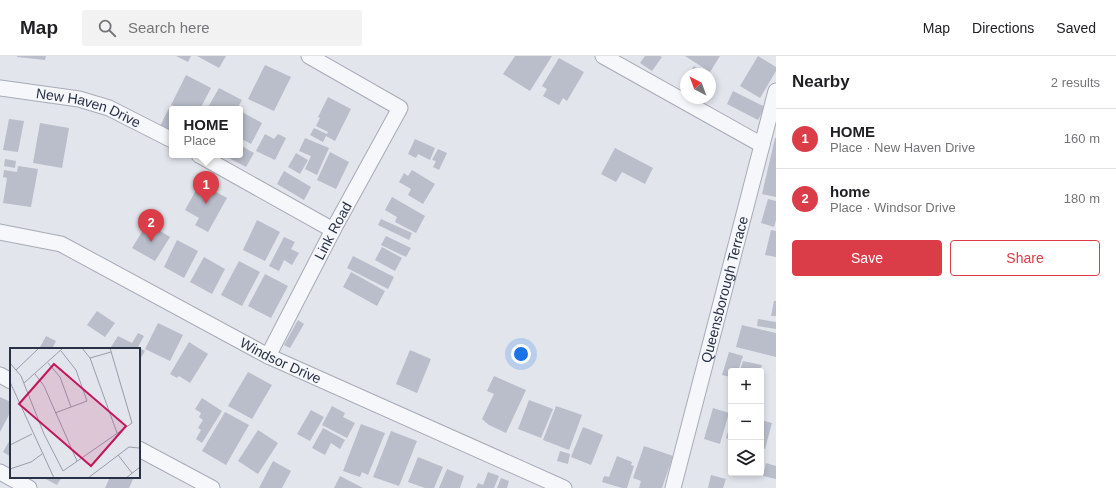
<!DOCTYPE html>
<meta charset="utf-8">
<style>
:root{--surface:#fff;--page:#f2f2f2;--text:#202124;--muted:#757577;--line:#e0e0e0;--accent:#db3d48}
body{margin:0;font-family:Helvetica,sans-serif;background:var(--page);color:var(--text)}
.controls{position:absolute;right:12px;bottom:12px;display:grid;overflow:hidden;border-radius:4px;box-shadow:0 2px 6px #0003}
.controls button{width:36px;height:36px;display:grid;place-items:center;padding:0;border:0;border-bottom:1px solid var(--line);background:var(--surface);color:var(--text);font:20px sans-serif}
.compass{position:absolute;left:680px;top:12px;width:36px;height:36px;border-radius:50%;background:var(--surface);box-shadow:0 2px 6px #0003;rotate:319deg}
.you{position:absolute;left:521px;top:298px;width:14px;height:14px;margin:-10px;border:3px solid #fff;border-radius:50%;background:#1a73e8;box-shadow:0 0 0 6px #1a73e833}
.badge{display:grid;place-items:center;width:26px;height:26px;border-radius:50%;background:var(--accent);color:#fff;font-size:13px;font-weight:700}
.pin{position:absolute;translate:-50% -33px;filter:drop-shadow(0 1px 2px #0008)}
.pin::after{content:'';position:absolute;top:21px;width:14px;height:12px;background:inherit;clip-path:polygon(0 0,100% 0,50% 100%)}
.popup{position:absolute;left:169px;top:50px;width:74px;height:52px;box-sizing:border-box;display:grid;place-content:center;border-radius:4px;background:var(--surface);filter:drop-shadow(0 1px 3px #0005);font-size:13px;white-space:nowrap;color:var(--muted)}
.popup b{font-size:15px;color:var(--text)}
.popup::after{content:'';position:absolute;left:50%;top:100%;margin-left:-8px;border:8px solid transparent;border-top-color:var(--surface)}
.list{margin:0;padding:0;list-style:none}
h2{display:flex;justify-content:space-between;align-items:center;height:52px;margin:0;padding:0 16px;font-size:17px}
h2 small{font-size:13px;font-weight:400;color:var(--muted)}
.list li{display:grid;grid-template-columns:26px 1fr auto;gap:12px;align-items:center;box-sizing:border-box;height:60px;padding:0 16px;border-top:1px solid var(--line)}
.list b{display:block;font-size:15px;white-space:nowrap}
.list p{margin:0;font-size:13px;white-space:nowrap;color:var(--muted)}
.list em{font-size:13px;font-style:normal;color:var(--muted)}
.actions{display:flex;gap:8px;padding:12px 16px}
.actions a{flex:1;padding:9px 0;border:1px solid var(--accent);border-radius:4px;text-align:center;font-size:14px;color:var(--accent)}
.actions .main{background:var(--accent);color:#fff}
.icon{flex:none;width:22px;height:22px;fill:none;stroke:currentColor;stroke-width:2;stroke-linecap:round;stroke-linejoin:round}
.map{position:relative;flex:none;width:776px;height:432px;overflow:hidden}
header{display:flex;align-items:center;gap:24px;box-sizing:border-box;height:56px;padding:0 20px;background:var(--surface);border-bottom:1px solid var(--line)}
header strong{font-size:19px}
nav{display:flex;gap:22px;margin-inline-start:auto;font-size:14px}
.search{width:280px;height:36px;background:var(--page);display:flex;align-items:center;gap:10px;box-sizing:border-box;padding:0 14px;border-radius:4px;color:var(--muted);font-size:15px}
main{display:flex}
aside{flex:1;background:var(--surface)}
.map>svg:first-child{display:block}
.building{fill:#b9beca}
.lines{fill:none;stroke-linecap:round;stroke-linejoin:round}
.minor-casing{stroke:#a6abb7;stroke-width:17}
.minor{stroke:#f6f7fa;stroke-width:15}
.labels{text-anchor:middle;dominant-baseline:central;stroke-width:3;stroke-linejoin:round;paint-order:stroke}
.street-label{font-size:14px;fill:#283146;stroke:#f3f5f9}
.inset-road{fill:none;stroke:#989daa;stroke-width:1}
.view{fill:#c2185b;fill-opacity:0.15;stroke:#c2185b;stroke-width:2}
.inset-edge{fill:none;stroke:#283146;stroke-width:2}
</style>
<header>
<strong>Map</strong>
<div class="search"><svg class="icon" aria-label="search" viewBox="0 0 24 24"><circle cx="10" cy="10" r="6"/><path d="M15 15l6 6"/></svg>Search here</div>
<nav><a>Map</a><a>Directions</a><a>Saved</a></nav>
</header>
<main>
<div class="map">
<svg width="776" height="432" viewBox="0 0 776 432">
<rect width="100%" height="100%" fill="#e2e5ec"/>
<g class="building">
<path d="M17,0H46L45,4L17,1Z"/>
<path d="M176,0H191L188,6Z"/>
<path d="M197,0H226L219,12Z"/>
<path d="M515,0H552L530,35L503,18Z"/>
<path d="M645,0H660L662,1L652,15L640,7Z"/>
<path d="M685,0H720L710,16Z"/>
<path d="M758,0L776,11V15L760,42L740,30Z"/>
<path d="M559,2L584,16L567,45L563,42L559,49L543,40L547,33L542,30Z"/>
<path d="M265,9L291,21L274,55L248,43Z"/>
<path d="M694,10L706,18H688Z"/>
<path d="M186,19L211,32L200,53H180L171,49Z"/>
<path d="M219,32L242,44L237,53H207Z"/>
<path d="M733,35L765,51L758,64L727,48Z"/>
<path d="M328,41L351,53L335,85L326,80L323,86L310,79L314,72L327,78L328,76L316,70L320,62L318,61Z"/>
<path d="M169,52L172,54V76L160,70Z"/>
<path d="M242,56L262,67L251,88L240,82V60Z"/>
<path d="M9,63L24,65L18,96L3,94Z"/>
<path d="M40,67L69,72L62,112L33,107Z"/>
<path d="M265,78L274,83L278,78L286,82L275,104L256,95Z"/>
<path d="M305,82L329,92L317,119L305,113L311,100L299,95Z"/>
<path d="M775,82H776V141L762,138Z"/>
<path d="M415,83L435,92L430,104L418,98L416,102L408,98Z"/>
<path d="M240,89L254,97L246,111L223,99H240Z"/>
<path d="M615,92L653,112L645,128L622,116L616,126L601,118Z"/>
<path d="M438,93L447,97L439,114L433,111L436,105L432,104Z"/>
<path d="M330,96L349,106L336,133L317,124Z"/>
<path d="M296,97L308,104L300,118L288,111Z"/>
<path d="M5,103L16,105L15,112L4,110Z"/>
<path d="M18,110L38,113L31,151L3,147L7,122L3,121L4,114L17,116Z"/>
<path d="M412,114L435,128L423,148L408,139L411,133L399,126L404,117L408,120Z"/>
<path d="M284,115L311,131L304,144L277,128Z"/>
<path d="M200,127L227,142L208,176L195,169L199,162L185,154Z"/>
<path d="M392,141L425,160L416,177L395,166L397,161L385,154Z"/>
<path d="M768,143L776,145V164L774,171L761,167Z"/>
<path d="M151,161L159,166L155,172L170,181L155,205L132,192Z"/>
<path d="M381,163L412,177L409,184L378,169Z"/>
<path d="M257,164L280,176L265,205L243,194Z"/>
<path d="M771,174L776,175V201L765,199Z"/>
<path d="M386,180L411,192L406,201L381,189Z"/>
<path d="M284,181L295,186L291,193L299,197L292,209L284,204L279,215L269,210Z"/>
<path d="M177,184L198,195L184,222L164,211Z"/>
<path d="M382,191L402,202L395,215L375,204Z"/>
<path d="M353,200L394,221L388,233L347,212Z"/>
<path d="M204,201L225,213L212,238L190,226Z"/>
<path d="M239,205L260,216L242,250L221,239Z"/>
<path d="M351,216L385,235L377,250L343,231Z"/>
<path d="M265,218L288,230L271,262L248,250Z"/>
<path d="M774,245H776V260H771Z"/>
<path d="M97,255L115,267L105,281L87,269Z"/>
<path d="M758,263L776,266V273L757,270Z"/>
<path d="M298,264L304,268L290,292L284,289Z"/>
<path d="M158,267L183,279L170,305L145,293Z"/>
<path d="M742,269L776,277V301L736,291Z"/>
<path d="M138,277L144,280L138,291L145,295L139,305V293H114L111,291L118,280L132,287Z"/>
<path d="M46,280L56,285L53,291L57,293H39Z"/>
<path d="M189,286L208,298L190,327L179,320L177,322L170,318Z"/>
<path d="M410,294L431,303L417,337L396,328Z"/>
<path d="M729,296L743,300L738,315H731V321L722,319Z"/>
<path d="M743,305L762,309L760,315H740Z"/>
<path d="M248,316L272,329L252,363L228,350Z"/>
<path d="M494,320L526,334L506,377L489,369L482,363L494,338L487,335Z"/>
<path d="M0,341L11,346V355L0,376Z"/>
<path d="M202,342L222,355L202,387L196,383L201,374L198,372L203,364L199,361L201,357L195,353Z"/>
<path d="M529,344L553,353L541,382L518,373Z"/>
<path d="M332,350L345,357L343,361L355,367L347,382L322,369Z"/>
<path d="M556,350L582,359L569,394L543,384Z"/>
<path d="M713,352L729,357L720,388L704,383Z"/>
<path d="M311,354L324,361L310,385L297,378Z"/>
<path d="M225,356L249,369L226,409L202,395Z"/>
<path d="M761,364L772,367L765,393L761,392Z"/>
<path d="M731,366V384L726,382Z"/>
<path d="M361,368L385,377L368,419L362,416L360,421L343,415Z"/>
<path d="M583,371L603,379L591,409L571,401Z"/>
<path d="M323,372L345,384L340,393L331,387L325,399L312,392Z"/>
<path d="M258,374L278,387L258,418L238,405Z"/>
<path d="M391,375L417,385L399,430L373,421Z"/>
<path d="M11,382V401L3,396Z"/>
<path d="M644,390L673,400L662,432H639L641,425L633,422Z"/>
<path d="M560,395L570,398L568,408L557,405Z"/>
<path d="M617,400L632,406L631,409L634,410L627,432H622L602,426L604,420L609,421Z"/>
<path d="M418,401L443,411L434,432H425L408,426Z"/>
<path d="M273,405L291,415L282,432H259Z"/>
<path d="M766,407L776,410V423L763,420Z"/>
<path d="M447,413L464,420L460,432H439Z"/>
<path d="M488,416L499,420L494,432H476L478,427L483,429Z"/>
<path d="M711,419L726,423L723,432H708Z"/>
<path d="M340,420L363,432H334Z"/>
<path d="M42,421H62L57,429Z"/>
<path d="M110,421H134L129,432H105Z"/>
<path d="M501,422L509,425L507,432H497Z"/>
</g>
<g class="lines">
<g class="minor-casing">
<g id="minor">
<path d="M603,0L762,89"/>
<path id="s1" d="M0,32L79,43L109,52L172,84"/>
<path d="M199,99L333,174"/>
<path id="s2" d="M0,176L61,188L268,300L564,432"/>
<path id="s3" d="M268,300L333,174L400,52L309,0"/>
<path d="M0,319L11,325"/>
<path d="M139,393L212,432"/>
<path d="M0,416L29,432"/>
<path id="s4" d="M673,432L776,35"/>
</g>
</g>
<use href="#minor" class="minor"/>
</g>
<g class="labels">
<g class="street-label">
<text stroke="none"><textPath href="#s1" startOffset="91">New Haven Drive</textPath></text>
<text stroke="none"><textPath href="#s3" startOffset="141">Link Road</textPath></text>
<text stroke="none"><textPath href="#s4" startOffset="205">Queensborough Terrace</textPath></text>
<text stroke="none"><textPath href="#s2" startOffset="311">Windsor Drive</textPath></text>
</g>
</g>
<g transform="translate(10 292)">
<rect width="130" height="130" fill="#e2e5ec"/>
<path class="inset-road" d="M72,0L80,10L107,85M80,10L101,4M0,15L11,28L34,86L53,123L122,75L100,0M38,15L50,29L61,59M6,22L29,0M25,26L34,38L67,113M0,34L44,130M14,35L53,0M45,65L77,53L66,22L51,3M0,97L22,86M108,107L122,125M0,121L21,114L32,106M78,130L119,99L129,100M116,130L130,119"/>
<path class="view" d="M44,16L116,78L81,118L9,56Z"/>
<rect width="130" height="130" class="inset-edge"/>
</g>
</svg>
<div class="controls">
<button>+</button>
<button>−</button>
<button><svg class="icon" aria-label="layers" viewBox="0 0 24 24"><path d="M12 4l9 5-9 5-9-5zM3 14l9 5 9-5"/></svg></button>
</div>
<svg class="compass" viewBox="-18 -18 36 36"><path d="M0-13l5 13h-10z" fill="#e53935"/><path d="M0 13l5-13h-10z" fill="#757577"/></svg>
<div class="you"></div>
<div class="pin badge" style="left:206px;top:148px">1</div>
<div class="popup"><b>HOME</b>Place</div>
<div class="pin badge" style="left:151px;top:186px">2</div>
</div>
<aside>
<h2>Nearby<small>2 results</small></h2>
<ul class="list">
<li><span class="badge">1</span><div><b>HOME</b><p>Place · New Haven Drive</p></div><em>160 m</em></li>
<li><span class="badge">2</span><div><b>home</b><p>Place · Windsor Drive</p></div><em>180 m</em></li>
</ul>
<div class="actions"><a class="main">Save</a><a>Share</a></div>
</aside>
</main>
